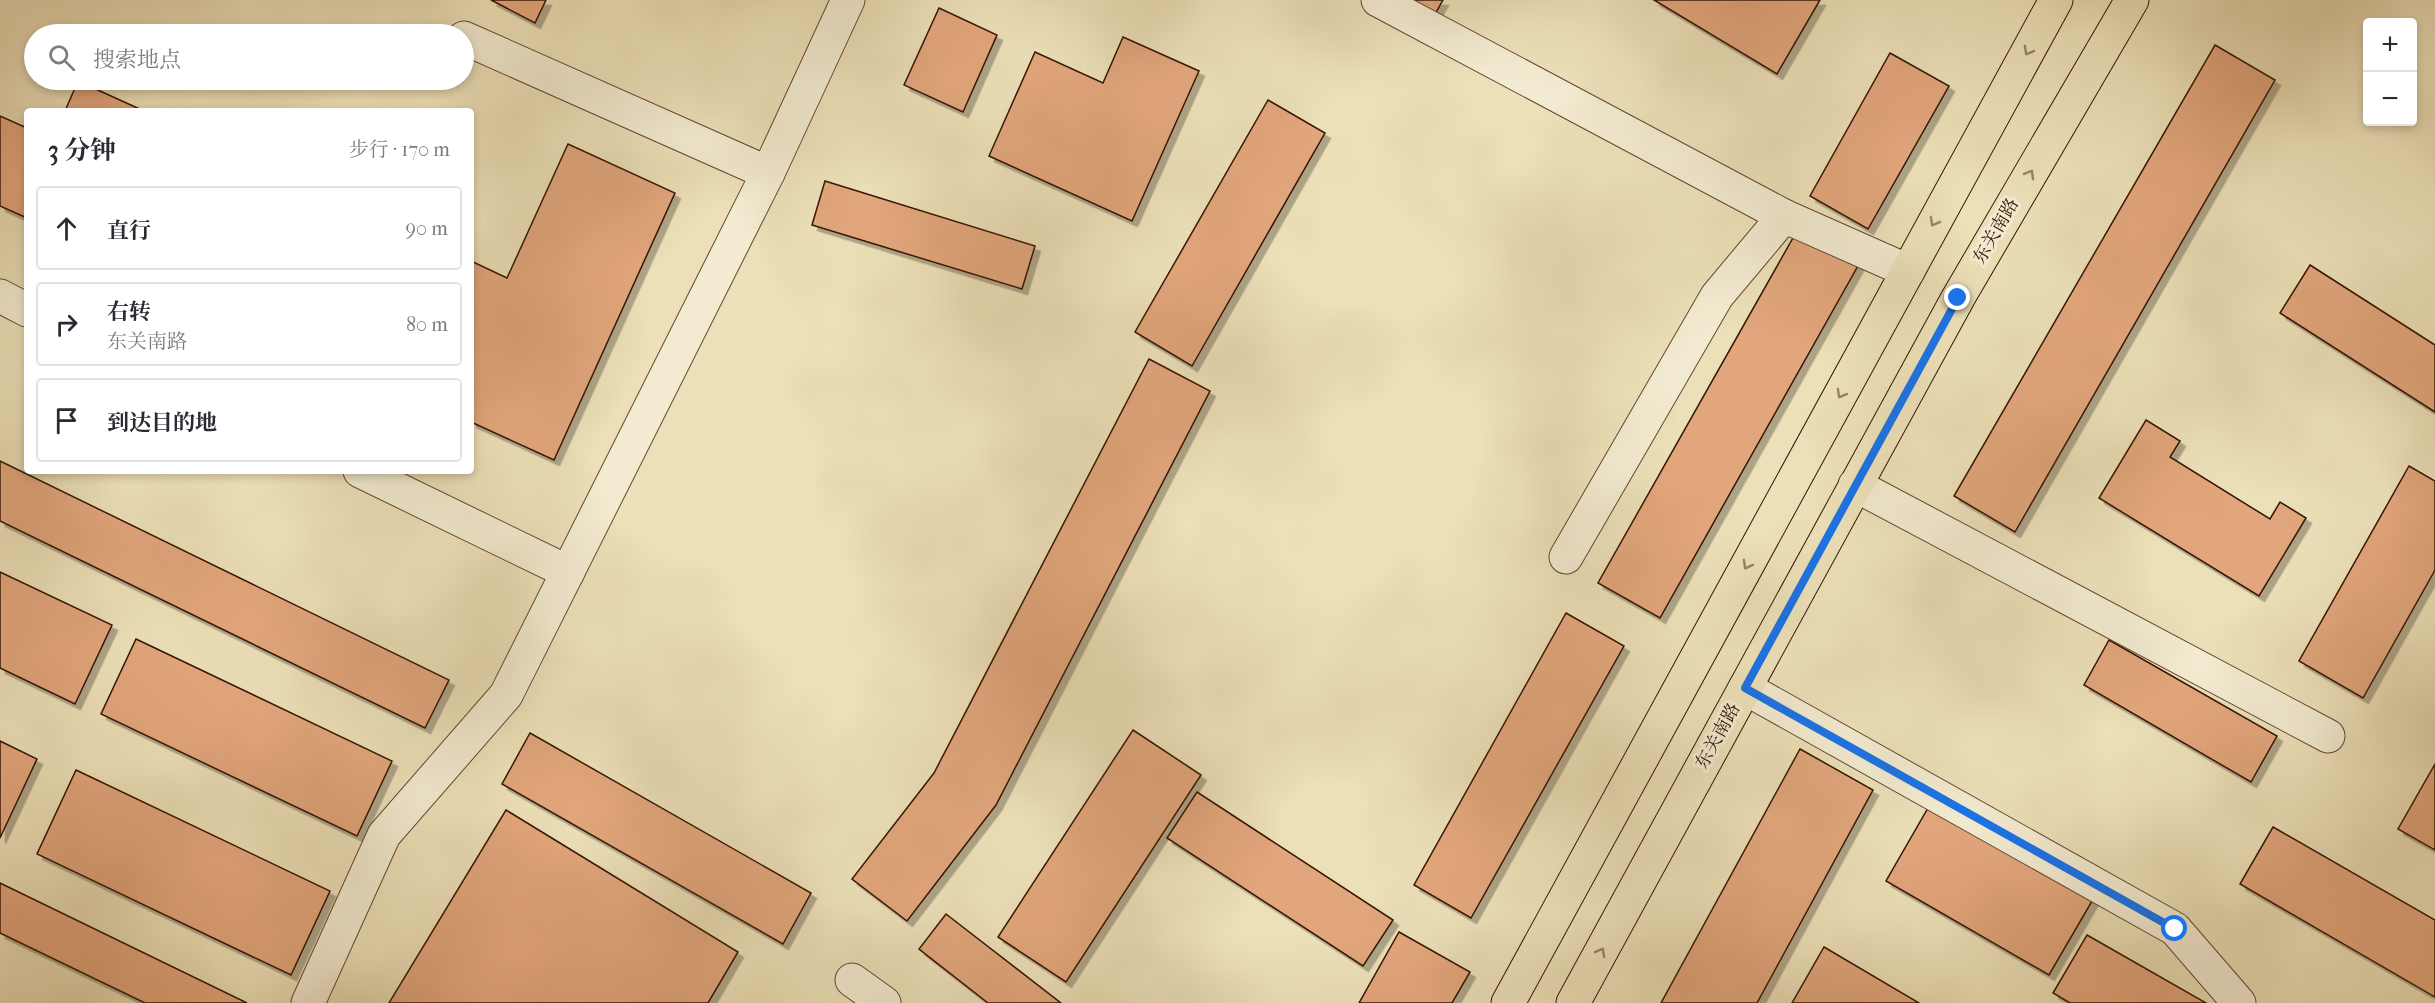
<!DOCTYPE html>
<html lang="zh">
<meta charset="utf-8">
<style>
:root{--surface:#fff;--page:#f2f2f3;--text:#2b2b33;--muted:#7c7c81;--line:#e1e1e2}
body{margin:0;font-family:"IM FELL French Canon","Noto Serif SC",serif;background:var(--page);color:var(--text)}
.controls{position:absolute;right:18px;top:18px;display:grid;overflow:hidden;border-radius:6px;box-shadow:0 3px 9px #0003}
.controls button{width:54px;height:54px;display:grid;place-items:center;padding:0;border:0;border-bottom:2px solid var(--line);background:var(--surface);color:var(--text);font:30px sans-serif}
.stop{position:absolute;width:18px;height:18px;margin:-14px;border:4px solid #1a73e8;border-radius:50%;background:#fff}
.stop.end{background:#1a73e8;border-color:#fff;box-shadow:0 2px 6px #0008}
.list{margin:0;padding:0;list-style:none}
h2{display:flex;justify-content:space-between;align-items:center;height:78px;margin:0;padding:0 24px;font-size:26px}
h2 small{font-size:20px;font-weight:400;color:var(--muted)}
.list li{display:grid;grid-template-columns:39px 1fr auto;gap:18px;align-items:center;box-sizing:border-box;height:84px;margin:0 12px 12px;padding:0 12px;border:2px solid var(--line);border-radius:6px}
.list b{display:block;font-size:22px;white-space:nowrap}
.list p{margin:0;font-size:20px;white-space:nowrap;color:var(--muted)}
.list em{font-size:20px;font-style:normal;color:var(--muted)}
.icon{flex:none;width:33px;height:33px;fill:none;stroke:currentColor;stroke-width:2;stroke-linecap:round;stroke-linejoin:round}
.map{position:relative;flex:none;width:2435px;height:1003px;overflow:hidden}
.search{position:absolute;background:var(--surface);box-shadow:0 3px 9px #0003;left:24px;top:24px;width:450px;height:66px;display:flex;align-items:center;gap:15px;box-sizing:border-box;padding:0 21px;border-radius:33px;color:var(--muted);font-size:22px}
.panel{position:absolute;background:var(--surface);box-shadow:0 3px 9px #0003;left:24px;top:108px;width:450px;height:366px;border-radius:6px}
.map>svg:first-child{display:block}
.building{fill:#e2a67b;stroke:#341406;stroke-width:1.5;filter:url(#shadow)}
.lines{fill:none;stroke-linecap:round;stroke-linejoin:round}
.minor-casing{stroke:#624732;stroke-width:35}
.major-casing{stroke:#341406;stroke-width:35}
.minor{stroke:#f3ebd1;stroke-width:33}
.major{stroke:#ece0b8;stroke-width:33}
.oneway{stroke:#998468}
.route{stroke:#1a73e8;stroke-width:8}
.labels{text-anchor:middle;dominant-baseline:central;stroke-width:6;stroke-linejoin:round;paint-order:stroke}
.street-label{font-size:18px;fill:#341406;stroke:#f3ebd1}
</style>
<div class="map">
<svg width="2435" height="1003" viewBox="0 0 2435 1003">
<defs>
<filter id="shadow"><feDropShadow dx="5.5" dy="5.5" stdDeviation="0" flood-color="#0004"/></filter>
</defs>
<rect width="100%" height="100%" fill="#ece0b8"/>
<filter id="stains"><feTurbulence type="fractalNoise" baseFrequency=".00333" numOctaves="4"/><feColorMatrix values="0 0 0 0 .2 0 0 0 0 .09 0 0 0 0 .02 0 0 0 .5 -.17"/></filter>
<radialGradient id="worn" r=".72"><stop offset=".6" stop-color="#630" stop-opacity="0"/><stop offset="1" stop-color="#630" stop-opacity=".3"/></radialGradient>
<g class="building">
<path d="M491,0H546L535,23Z"/>
<path d="M1411,0H1443L1435,14Z"/>
<path d="M1654,0H1820L1777,74Z"/>
<path d="M939,8L997,35L963,112L904,85Z"/>
<path d="M1123,37L1199,71L1132,221L989,156L1035,52L1103,83Z"/>
<path d="M2215,45L2275,80L2015,532L1954,496Z"/>
<path d="M1890,53L1949,86L1868,229L1810,196Z"/>
<path d="M78,81L144,111H65Z"/>
<path d="M1268,100L1325,133L1192,366L1135,332Z"/>
<path d="M0,116L27,128V218L0,206Z"/>
<path d="M568,144L675,193L554,460L471,422V261L507,278Z"/>
<path d="M825,181L1035,246L1022,289L812,225Z"/>
<path d="M1798,229L1859,264L1660,618L1598,583Z"/>
<path d="M2310,265L2435,345V412L2280,313Z"/>
<path d="M1149,359L1210,391L996,805L907,921L852,879L934,773Z"/>
<path d="M2146,420L2180,441L2170,457L2270,519L2280,502L2306,518L2259,596L2099,498Z"/>
<path d="M0,461L449,680L425,728L0,521Z"/>
<path d="M2409,466L2435,481V570L2363,698L2299,661Z"/>
<path d="M0,572L112,625L75,704L0,668Z"/>
<path d="M1566,613L1624,646L1471,918L1414,885Z"/>
<path d="M136,639L392,761L357,836L101,714Z"/>
<path d="M2109,640L2277,736L2251,782L2084,685Z"/>
<path d="M1133,730L1201,775L1066,982L998,937Z"/>
<path d="M530,733L811,893L783,944L502,784Z"/>
<path d="M0,741L37,759L0,838Z"/>
<path d="M1800,749L1873,790L1757,1003H1661Z"/>
<path d="M2435,764V850L2398,829Z"/>
<path d="M76,770L330,891L291,975L37,854Z"/>
<path d="M1197,792L1393,920L1363,966L1167,838Z"/>
<path d="M1932,801L2095,896L2049,975L1886,881Z"/>
<path d="M506,810L738,952L708,1003H389Z"/>
<path d="M2273,827L2435,920V997L2240,884Z"/>
<path d="M0,883L247,1003H145L0,933Z"/>
<path d="M946,914L1061,1003H988L919,949Z"/>
<path d="M1399,932L1470,972L1452,1003H1359Z"/>
<path d="M2087,935L2206,1003H2070L2053,993Z"/>
<path d="M1824,947L1919,1003H1792Z"/>
</g>
<g class="lines">
<g class="minor-casing">
<g id="minor">
<path d="M1378,0L1784,216L1908,271"/>
<path d="M464,38L768,173"/>
<path d="M0,296L27,310"/>
<path d="M360,471L568,572"/>
<path d="M1855,485L2328,736"/>
<path d="M1566,557L1717,296L1784,216"/>
<path d="M1745,688L2175,929L2239,1003"/>
<path d="M852,980L884,1003"/>
<path d="M308,1003L384,835L506,695L768,173L848,0"/>
</g>
</g>
<g class="major-casing">
<g id="major">
<path d="M1508,1003L2056,0"/>
<path d="M1573,1003L1958,298L2132,0"/>
</g>
</g>
<use href="#minor" class="minor"/>
<use href="#major" class="major"/>
</g>
<defs><path id="oneway-chevron" d="M-2-3.5L2.5 0L-2 3.5" fill="none" stroke-width="1.6" stroke-linecap="round" stroke-linejoin="round" transform="scale(1.5)"/></defs>
<g class="oneway">
<use href="#oneway-chevron" transform="translate(2028 51) rotate(119)"/>
<use href="#oneway-chevron" transform="translate(2030 174) rotate(-60)"/>
<use href="#oneway-chevron" transform="translate(1934 222) rotate(119)"/>
<use href="#oneway-chevron" transform="translate(1841 394) rotate(119)"/>
<use href="#oneway-chevron" transform="translate(1747 565) rotate(119)"/>
<use href="#oneway-chevron" transform="translate(1601 952) rotate(-61)"/>
</g>
<g class="lines">
<path class="route" d="M1958,298L1745,688L2175,929"/>
</g>
<g class="labels">
<g class="street-label">
<text transform="translate(1996 231) rotate(-60)">东关南路</text>
<text transform="translate(1718 736) rotate(-61)">东关南路</text>
</g>
</g>
<rect width="100%" height="100%" filter="url(#stains)"/>
<rect width="100%" height="100%" fill="url(#worn)"/>
</svg>
<div class="controls">
<button>+</button>
<button>−</button>
</div>
<div class="stop" style="left:2175px;top:929px"></div>
<div class="stop end" style="left:1958px;top:298px"></div>
<div class="search"><svg class="icon" aria-label="search" viewBox="0 0 24 24"><circle cx="10" cy="10" r="6"/><path d="M15 15l6 6"/></svg>搜索地点</div>
<section class="panel">
<h2>3 分钟<small>步行 · 170 m</small></h2>
<ul class="list">
<li><svg class="icon" aria-label="ahead" viewBox="0 0 24 24"><path d="M12 20V5M6 11l6-6 6 6"/></svg><div><b>直行</b></div><em>90 m</em></li>
<li><svg class="icon" aria-label="right" viewBox="0 0 24 24"><path d="M7 20v-9h11M14 6l5 5-5 5"/></svg><div><b>右转</b><p>东关南路</p></div><em>80 m</em></li>
<li><svg class="icon" aria-label="arrive" viewBox="0 0 24 24"><path d="M6 21V4h12l-3 4 3 4H6"/></svg><div><b>到达目的地</b></div></li>
</ul>
</section>
</div>
